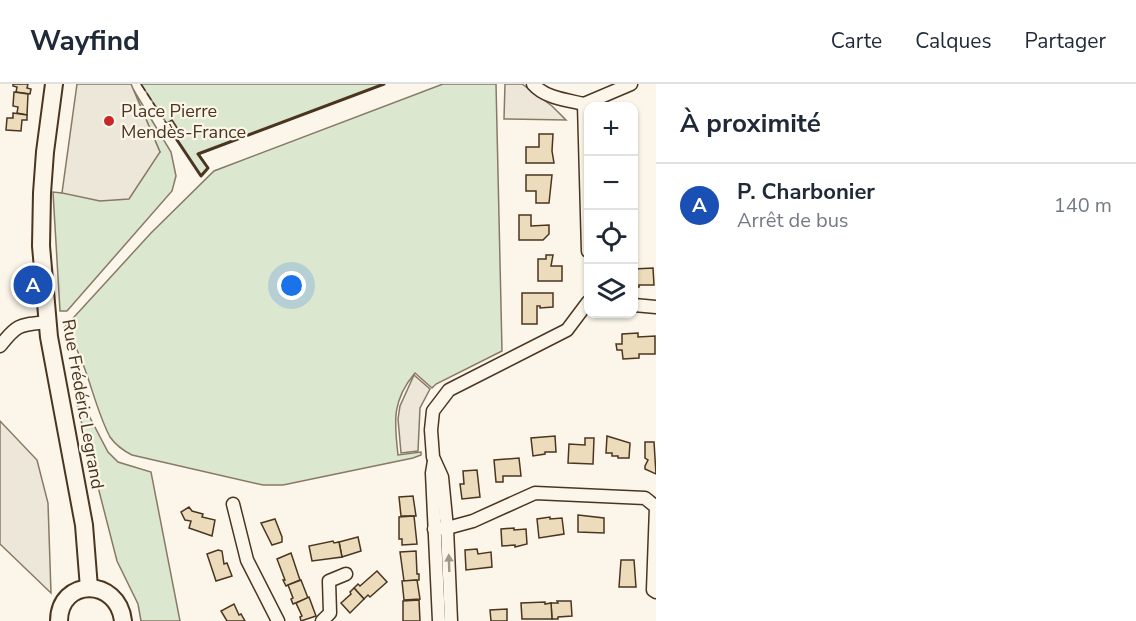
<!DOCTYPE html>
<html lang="fr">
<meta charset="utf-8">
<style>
:root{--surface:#fff;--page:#f6f6f7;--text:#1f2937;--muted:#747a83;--line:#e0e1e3;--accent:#0b8043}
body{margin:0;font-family:"Nunito Sans",sans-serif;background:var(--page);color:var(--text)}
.controls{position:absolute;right:18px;top:18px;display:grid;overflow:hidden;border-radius:12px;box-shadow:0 2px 4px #0004}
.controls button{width:54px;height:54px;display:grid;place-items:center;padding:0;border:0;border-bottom:2px solid var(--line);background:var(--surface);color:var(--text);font:30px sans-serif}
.you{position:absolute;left:292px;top:202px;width:21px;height:21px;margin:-15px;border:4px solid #fff;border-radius:50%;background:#1a73e8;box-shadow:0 0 0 9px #1a73e833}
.badge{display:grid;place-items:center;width:39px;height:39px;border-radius:50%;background:var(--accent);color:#fff;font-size:20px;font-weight:700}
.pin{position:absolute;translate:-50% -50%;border:3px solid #fff;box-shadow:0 2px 6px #0006}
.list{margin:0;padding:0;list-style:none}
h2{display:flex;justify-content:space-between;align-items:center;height:78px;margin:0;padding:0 24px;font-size:26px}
h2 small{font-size:20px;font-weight:400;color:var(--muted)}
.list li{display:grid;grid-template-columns:39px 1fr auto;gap:18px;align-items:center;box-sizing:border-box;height:84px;padding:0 24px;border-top:2px solid var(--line)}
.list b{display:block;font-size:22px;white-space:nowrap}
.list p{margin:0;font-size:20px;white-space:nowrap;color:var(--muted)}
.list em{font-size:20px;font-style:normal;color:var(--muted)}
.icon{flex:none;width:33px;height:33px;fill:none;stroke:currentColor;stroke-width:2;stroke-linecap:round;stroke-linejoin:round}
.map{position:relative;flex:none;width:656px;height:537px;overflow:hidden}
header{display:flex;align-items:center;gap:36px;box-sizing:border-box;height:84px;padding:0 30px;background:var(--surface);border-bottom:2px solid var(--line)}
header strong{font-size:28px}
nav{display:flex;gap:33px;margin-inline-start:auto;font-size:21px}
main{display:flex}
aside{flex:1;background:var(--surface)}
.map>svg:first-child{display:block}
.green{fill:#dce7d0;stroke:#887966;stroke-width:1.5}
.parking{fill:#ede7d9;stroke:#887966;stroke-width:1.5}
.building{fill:#ecdcbc;stroke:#4a3520;stroke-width:1.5}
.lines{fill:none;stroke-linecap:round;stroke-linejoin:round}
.minor-casing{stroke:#4a3520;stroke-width:15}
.secondary-casing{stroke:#4a3520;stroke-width:20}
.minor{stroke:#fbf6e9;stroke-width:12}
.secondary{stroke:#fbf6e9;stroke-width:16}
.fence{stroke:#4a3520;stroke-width:1.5;stroke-dasharray:8 3;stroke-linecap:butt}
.wall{stroke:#4a3520;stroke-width:3}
.oneway{fill:#a29684}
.poi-dot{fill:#c62828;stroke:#fbf6e9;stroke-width:2}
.labels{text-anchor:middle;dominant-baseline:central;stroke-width:4.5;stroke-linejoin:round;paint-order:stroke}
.poi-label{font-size:18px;fill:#4a3520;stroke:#fbf6e9;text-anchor:start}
.street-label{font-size:18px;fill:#4a3520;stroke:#fbf6e9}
</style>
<header>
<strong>Wayfind</strong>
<nav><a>Carte</a><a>Calques</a><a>Partager</a></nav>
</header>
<main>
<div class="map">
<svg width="656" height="537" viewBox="0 0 656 537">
<rect width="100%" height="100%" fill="#fbf6e9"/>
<g class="green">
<path d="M141,0H384L199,70L208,84L201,92Z"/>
<path d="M443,0H496L502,267L436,300L432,304L415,289C392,316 394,337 398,371L421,368V371L413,374L283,401H263L132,371C124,367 115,360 110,353C92,319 88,276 64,244L151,149L214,87Z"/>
<path d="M133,5L171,68L176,92L172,107L67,227H60L53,108L62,109L160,68Z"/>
<path d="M77,321L86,326L108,368L118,378L151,388L180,537H141L138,520L117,477Z"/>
</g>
<g class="parking">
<path d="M77,0H131L160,68L129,115L100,117L62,109Z"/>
<path d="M505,0H522L552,22L566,36L504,35Z"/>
<path d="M414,291L430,305L420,324L418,367L401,369L398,335L400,322Z"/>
<path d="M0,337L37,376L48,419L51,509L0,460Z"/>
</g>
<g class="building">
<path d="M13,0H28L27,4L31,5L30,10L16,8L17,3L13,2Z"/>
<path d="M14,8L28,10L27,31L17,29L18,23L13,22Z"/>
<path d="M13,29L27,31V36H22L21,47L6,46L7,34H13Z"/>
<path d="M172,36L181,50L175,53L167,39Z"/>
<path d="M539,50H553L552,67L554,79H526V63H539Z"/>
<path d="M526,91H552L549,119H536V107H526Z"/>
<path d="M519,131H531V142L549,141V150L543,156H519Z"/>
<path d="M546,171H553L551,182H562V197H538V175H546Z"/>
<path d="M653,184L654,201H639V203H634V185Z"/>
<path d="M522,209H553V223L540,224V222H537V240H522Z"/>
<path d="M638,249V253L655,252V270H639V274L623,275L622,266H617L616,260H622V250Z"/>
<path d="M555,352L556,368H545V370L533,372L531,354Z"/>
<path d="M607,352L630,359L629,374H618V372H612V369H606Z"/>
<path d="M585,354H594L593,380L568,379L569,360L585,361Z"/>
<path d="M645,358H654L656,390L645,385V382L648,376L645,374Z"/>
<path d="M519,374L521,392H503V398H496L494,376Z"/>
<path d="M477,386L480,413L462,415L460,400H464L463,387Z"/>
<path d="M413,412L416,432H401L399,413Z"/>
<path d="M189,423L192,427L203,430L202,433L215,436L212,452L189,444L191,437L185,436L181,428Z"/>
<path d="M578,431L604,434V449L578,448Z"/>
<path d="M414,432L417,460L402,461V455H399V433Z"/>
<path d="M550,433V435L562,434L564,450L539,454L537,435Z"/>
<path d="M275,435L282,453V458L272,461L261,439Z"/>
<path d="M514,444V446L526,445L527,460L515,463V461L502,462L501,445Z"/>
<path d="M358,453L361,467L342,473L339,458Z"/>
<path d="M333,457L334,459L339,458L342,473L312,477L309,462Z"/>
<path d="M477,465L478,470L491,468L492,483L466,486L465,466Z"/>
<path d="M218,466L222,467L224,480L227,479L232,492L216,497L207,470Z"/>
<path d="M416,467L417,490H419V496L404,497L400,468Z"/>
<path d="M291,469L300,496L286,502L283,496H285L277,475Z"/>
<path d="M621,476H634L636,503H619Z"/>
<path d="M377,487L387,498L370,513L368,511L364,515L354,504L358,500L360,502Z"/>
<path d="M301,496L308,514L293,520L291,515L293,514L288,501Z"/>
<path d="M417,496L420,515L404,516L402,497Z"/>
<path d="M354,504L364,515L350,529L341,519L351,510L350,508Z"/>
<path d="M309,513L316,532L301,537L300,533L302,532L296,519Z"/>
<path d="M419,516L420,537H403V517Z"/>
<path d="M557,517H571L572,532L558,533V535H552L551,519H558Z"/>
<path d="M545,518V520L551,519L552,535H522L521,519Z"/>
<path d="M234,520L239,531L241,530L245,537H227L221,527Z"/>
<path d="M507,525V537H491L490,526Z"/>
</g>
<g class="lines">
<g class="minor-casing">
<g id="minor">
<path d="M533,0C545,14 567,16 584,20"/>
<path d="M584,20L588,167"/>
<path d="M584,20L631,0"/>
<path d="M634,221L656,223"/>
<path d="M0,262C18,239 20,241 48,238"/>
<path d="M434,377L432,389L439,537"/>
<path d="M233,420L247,476L278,537"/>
<path d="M434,445L451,443L473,437L535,409L645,414L656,423L653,506L656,508"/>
<path d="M322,537L330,529L329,497L346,490"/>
<path d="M451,537L447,444L442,393L433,373L431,346L433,327L449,306L567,246L588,218"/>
</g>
</g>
<g class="secondary-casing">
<g id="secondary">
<path d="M54,0L45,68L42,109L41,162L49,253L84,441L89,504"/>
<path d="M59,537C59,494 118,493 123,537"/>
</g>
</g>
<use href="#minor" class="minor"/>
<use href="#secondary" class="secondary"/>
<path class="fence" d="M141,0L166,39"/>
<path class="wall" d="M175,53L201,92L208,84L198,70L384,0"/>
</g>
<defs><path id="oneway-solid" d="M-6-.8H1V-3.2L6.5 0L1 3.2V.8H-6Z" transform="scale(1.5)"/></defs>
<use class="oneway" href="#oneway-solid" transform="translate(449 479) rotate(-92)"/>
<circle class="poi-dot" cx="109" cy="37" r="6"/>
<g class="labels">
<g class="poi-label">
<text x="121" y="27">Place Pierre<tspan x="121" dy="21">Mendès-France</tspan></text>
</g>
<g class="street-label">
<text transform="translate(83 320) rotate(80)">Rue Frédéric Legrand</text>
</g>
</g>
</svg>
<div class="controls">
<button>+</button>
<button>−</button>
<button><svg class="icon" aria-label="locate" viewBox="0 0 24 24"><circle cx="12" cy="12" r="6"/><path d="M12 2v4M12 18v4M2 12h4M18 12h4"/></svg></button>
<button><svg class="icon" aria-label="layers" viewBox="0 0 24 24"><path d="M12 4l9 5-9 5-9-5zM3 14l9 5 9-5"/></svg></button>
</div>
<div class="you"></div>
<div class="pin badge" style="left:33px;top:201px;background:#1a4fb4">A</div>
</div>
<aside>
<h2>À proximité<small></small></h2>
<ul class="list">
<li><span class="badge" style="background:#1a4fb4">A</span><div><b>P. Charbonier</b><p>Arrêt de bus</p></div><em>140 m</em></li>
</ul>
</aside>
</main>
